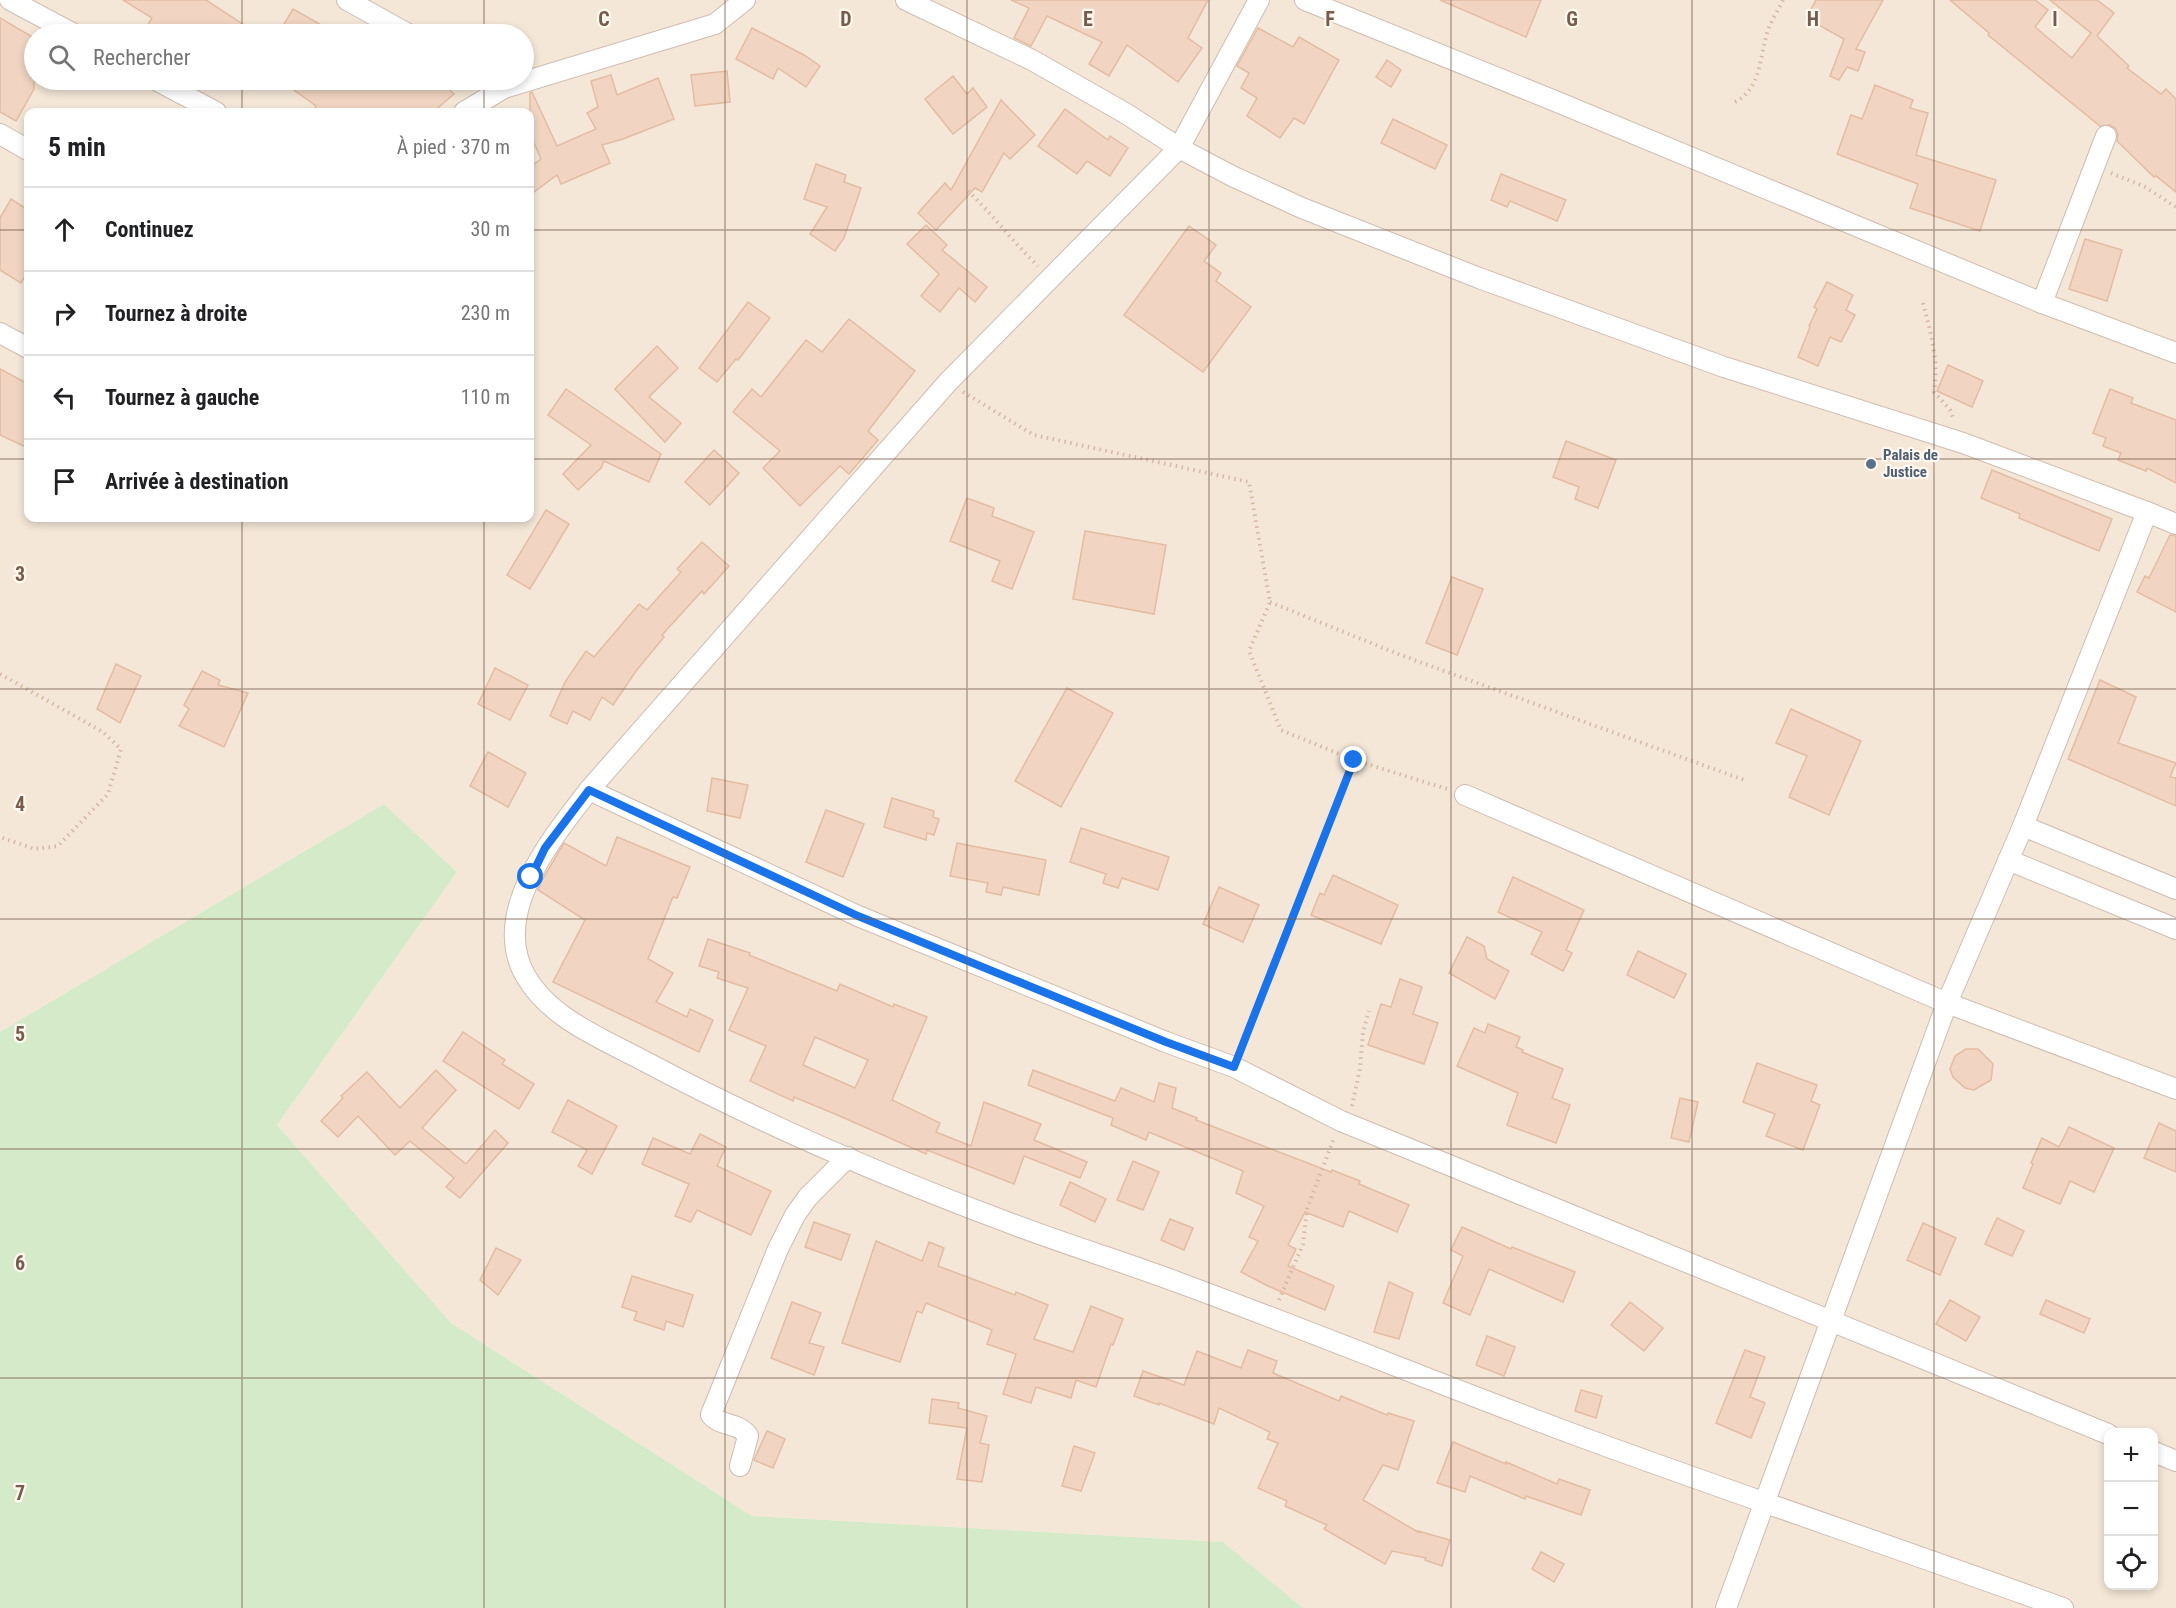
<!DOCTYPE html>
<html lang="fr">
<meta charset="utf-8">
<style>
:root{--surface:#fff;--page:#f6f6f6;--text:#202124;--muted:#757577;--line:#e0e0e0}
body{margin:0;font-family:"Roboto Condensed",sans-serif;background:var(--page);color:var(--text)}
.controls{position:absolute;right:18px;bottom:18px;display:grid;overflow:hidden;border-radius:12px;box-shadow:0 3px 9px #0003}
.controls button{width:54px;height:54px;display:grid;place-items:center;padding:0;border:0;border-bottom:2px solid var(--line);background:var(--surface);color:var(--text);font:30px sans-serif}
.stop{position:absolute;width:18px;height:18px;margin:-14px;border:4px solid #1a73e8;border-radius:50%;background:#fff}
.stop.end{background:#1a73e8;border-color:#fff;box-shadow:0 2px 6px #0008}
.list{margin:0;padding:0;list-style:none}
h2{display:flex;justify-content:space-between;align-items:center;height:78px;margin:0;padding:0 24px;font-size:26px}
h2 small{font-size:20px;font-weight:400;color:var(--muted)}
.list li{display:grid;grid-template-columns:39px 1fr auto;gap:18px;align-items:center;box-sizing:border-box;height:84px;padding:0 24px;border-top:2px solid var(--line)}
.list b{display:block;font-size:22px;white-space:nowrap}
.list em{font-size:20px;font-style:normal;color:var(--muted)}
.icon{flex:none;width:33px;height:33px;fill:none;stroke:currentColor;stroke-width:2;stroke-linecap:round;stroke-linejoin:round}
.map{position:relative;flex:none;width:2176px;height:1608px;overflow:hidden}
.search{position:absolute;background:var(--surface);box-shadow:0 3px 9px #0003;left:24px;top:24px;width:510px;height:66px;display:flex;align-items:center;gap:15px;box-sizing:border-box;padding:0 21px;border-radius:33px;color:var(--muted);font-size:22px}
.panel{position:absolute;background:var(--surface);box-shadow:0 3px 9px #0003;left:24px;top:108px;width:510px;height:414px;border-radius:12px}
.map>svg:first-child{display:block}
.residential{fill:#f4e7d8;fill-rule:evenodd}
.green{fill:#d5eac8}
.building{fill:#f1d5c2;stroke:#e3bca2;stroke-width:1.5;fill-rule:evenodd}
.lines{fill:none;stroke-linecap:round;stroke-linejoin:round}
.minor-casing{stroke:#cebdaf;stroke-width:22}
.path{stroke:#d7b8a4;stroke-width:4;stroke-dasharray:1.5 4.5;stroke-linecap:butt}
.minor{stroke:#fff;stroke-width:20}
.route{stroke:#1a73e8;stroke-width:8}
.grid{fill:none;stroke:#775c4d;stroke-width:1.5;stroke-opacity:0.55}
.service-dot{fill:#5c6f8a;stroke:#fff9f0;stroke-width:2}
.labels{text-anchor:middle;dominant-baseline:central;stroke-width:4.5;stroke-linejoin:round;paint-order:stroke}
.service-label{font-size:15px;font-weight:bold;fill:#4e5e75;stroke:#fff9f0;text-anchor:start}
.grid-label{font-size:20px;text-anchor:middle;font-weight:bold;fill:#775c4d;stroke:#fff9f0;stroke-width:4.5;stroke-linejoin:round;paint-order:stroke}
</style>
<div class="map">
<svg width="2176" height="1608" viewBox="0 0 2176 1608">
<rect width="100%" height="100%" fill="#fcf5ea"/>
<path class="residential" d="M0,0H2176V1608H1303L1223,1542L752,1516L451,1323L277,1125L457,872L384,804L0,1032ZM34,34H524V80H34ZM28,112H530V518H28ZM2108,1432H2154V1586H2108Z"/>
<path class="green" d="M384,804L457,872L277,1125L451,1323L752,1516L1223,1542L1303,1608H0V1032Z"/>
<g class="building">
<path d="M123,0H206L258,34H142L152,18Z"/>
<path d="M1011,0H1208L1188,38L1202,48L1178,82L1127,45L1109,76L1089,64L1102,42L1047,16L1031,46L1014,38L1029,8Z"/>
<path d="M1440,0H1541L1526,37Z"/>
<path d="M1816,0H1883L1856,49L1865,52L1858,71L1847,67L1839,80L1830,76L1844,39L1806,18Z"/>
<path d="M1950,0H2035L2048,10L2035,27L2072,58L2091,33L2050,0H2097L2114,13L2097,36L2129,66L2127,68L2161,94L2166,89L2176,99V192L2156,176L2154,177L2117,141L2118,134L2115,128L2110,125L2100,126L1988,35L1989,33Z"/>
<path d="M293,9L337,34H278Z"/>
<path d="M0,18L34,38V89L16,121L0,112Z"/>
<path d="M752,28L804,55L820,66L806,87L778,68L773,79L736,59Z"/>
<path d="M1258,28L1293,47L1299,37L1339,60L1304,124L1294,118L1280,138L1247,116L1257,98L1241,88L1249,73L1237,66Z"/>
<path d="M1387,60L1401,70L1391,87L1376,77Z"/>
<path d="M727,71L730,102L695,106L691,75Z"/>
<path d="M611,75L617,95L658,78L674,119L623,139L602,145L610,163L561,184L557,175L530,195V167L541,159L530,134V93L532,92L557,146L596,129L587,113L598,107L591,81Z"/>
<path d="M953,76L967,94L973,88L987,107L953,134L925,99Z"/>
<path d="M280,80H438L454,94L433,112H313L316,106Z"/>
<path d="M1875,85L1913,100L1910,108L1928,113L1916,155L1996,180L1980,231L1910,208L1918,184L1837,154L1851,115L1862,119Z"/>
<path d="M1001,100L1035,135L1010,159L1004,153L982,192L975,188L936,230L918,213L945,183L951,190Z"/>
<path d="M1065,109L1108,140L1110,136L1128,148L1110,176L1087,161L1077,174L1038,146Z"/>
<path d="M1393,119L1447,145L1435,169L1381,143Z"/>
<path d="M816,164L846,175L844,182L861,188L844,238L835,251L810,234L827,207L804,199Z"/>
<path d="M1501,174L1566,200L1557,221L1510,201L1507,207L1491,200Z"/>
<path d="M11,199L28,210V271L21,283L0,270V218Z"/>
<path d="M926,225L947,245L942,250L987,287L975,302L959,288L940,312L921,296L939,274L907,244Z"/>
<path d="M1189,226L1216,245L1204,261L1221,273L1216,281L1251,307L1203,372L1124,315Z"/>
<path d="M2085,239L2122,250L2107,301L2069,289Z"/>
<path d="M1827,282L1853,295L1846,310L1855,315L1841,342L1830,337L1818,366L1798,357L1810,327L1809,326L1817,309L1814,307Z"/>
<path d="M748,302L770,318L738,360L736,359L717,382L699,368Z"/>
<path d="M849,319L915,371L868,431L878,440L849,474L840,466L800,506L763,468L780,451L733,412L752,389L761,397L806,340L822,352Z"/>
<path d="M657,346L678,368L649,397L681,423L665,442L615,389Z"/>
<path d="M1948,365L1983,381L1972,407L1937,391Z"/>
<path d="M0,369L28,384V448L0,435Z"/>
<path d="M566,389L661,454L649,482L604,461L601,468L578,490L563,474L591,445L548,415Z"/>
<path d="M2110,389L2133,398L2131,403L2176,420V483L2147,468L2146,471L2118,460L2121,453L2103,446L2106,438L2093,433Z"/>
<path d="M1566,441L1616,460L1598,508L1575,499L1579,487L1553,477Z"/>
<path d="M714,450L739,473L710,505L685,482Z"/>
<path d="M1992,470L2112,519L2099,551L2019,518L2020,514L1981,498Z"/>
<path d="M967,498L994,508L992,516L1034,532L1012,589L992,581L1000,561L950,541Z"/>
<path d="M546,510L569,524L530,589L507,575Z"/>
<path d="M1085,531L1166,545L1154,614L1073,599Z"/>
<path d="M2170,535L2176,536V612L2137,592L2145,576L2149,578Z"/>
<path d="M702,542L729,566L704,594L702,591L662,635L664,637L636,671L613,705L602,697L590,720L573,711L567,724L550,716L565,682L586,651L594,657L639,604L647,610L681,572L677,569Z"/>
<path d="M1452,577L1483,589L1457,655L1426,643Z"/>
<path d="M116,664L141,676L120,723L97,709Z"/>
<path d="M495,668L528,685L510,720L478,704Z"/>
<path d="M202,671L220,680L218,685L248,693L224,747L179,726L189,709L184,705Z"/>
<path d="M2100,680L2136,697L2118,743L2176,763L2170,777L2176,778V806L2068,759Z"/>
<path d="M1067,688L1113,713L1061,807L1015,781Z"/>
<path d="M1791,709L1861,741L1829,815L1789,797L1807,756L1776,743Z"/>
<path d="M488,752L526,773L508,807L470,786Z"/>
<path d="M712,778L748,785L740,818L707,811Z"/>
<path d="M892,798L934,811L933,817L939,819L934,835L927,833L926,840L884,827Z"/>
<path d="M826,810L864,824L843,877L806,862Z"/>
<path d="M1081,828L1169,857L1158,890L1122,878L1118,888L1103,883L1106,874L1070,862Z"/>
<path d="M617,837L690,867L677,898L673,897L648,959L673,973L656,1002L687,1017L690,1009L713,1020L699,1052L553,982L585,920L538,890L541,882L564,843L606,866Z"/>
<path d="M957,843L1046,860L1039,895L1003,887L1001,895L986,892L988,883L950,876Z"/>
<path d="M1333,875L1398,905L1381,944L1311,915L1320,893L1324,895Z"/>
<path d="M1513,877L1584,910L1566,950L1572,953L1563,971L1531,954L1542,932L1498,912Z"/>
<path d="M1219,887L1259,905L1243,942L1203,924Z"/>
<path d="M1467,937L1484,946L1487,959L1509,971L1495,999L1449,973Z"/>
<path d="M708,939L750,953L749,955L837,991L840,984L893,1007L894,1004L927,1017L892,1100L940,1123L936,1132L971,1146L984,1102L1041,1124L1034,1140L1087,1162L1080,1178L1024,1156L1014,1184L927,1150L926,1154L835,1114L794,1097L793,1101L750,1081L766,1046L729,1030L748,988L717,978L719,972L699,966ZM815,1037L868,1060L855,1088L803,1065Z"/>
<path d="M1638,951L1686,974L1674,998L1627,975Z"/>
<path d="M1400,979L1422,987L1413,1014L1438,1023L1424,1064L1368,1045L1381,1004L1391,1007Z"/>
<path d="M1488,1024L1520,1037L1516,1047L1523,1050L1522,1052L1563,1069L1552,1098L1570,1105L1556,1143L1507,1125L1518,1093L1457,1066L1474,1028L1485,1033Z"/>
<path d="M463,1032L505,1060L502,1064L534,1084L519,1109L443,1061Z"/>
<path d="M1966,1049H1978L1993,1064L1991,1080L1974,1090L1965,1088L1953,1077L1950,1069L1955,1056Z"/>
<path d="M1757,1063L1817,1085L1811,1101L1820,1105L1803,1150L1766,1136L1775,1114L1743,1102Z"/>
<path d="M436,1070L456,1090L422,1128L466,1164L495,1130L508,1143L460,1198L446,1187L454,1178L410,1141L395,1155L358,1116L338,1137L321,1121L343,1098L341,1096L367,1072L400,1108Z"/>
<path d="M1033,1070L1115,1101L1121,1088L1154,1102L1159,1083L1176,1088L1172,1108L1197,1118L1196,1120L1331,1172L1332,1170L1360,1181L1359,1184L1409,1205L1397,1232L1349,1211L1343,1227L1305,1212L1288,1245L1296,1249L1288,1266L1334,1286L1325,1310L1268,1286L1241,1272L1258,1241L1249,1237L1264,1206L1236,1193L1243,1171L1149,1132L1146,1140L1111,1125L1113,1118L1028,1085Z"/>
<path d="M1680,1098L1698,1102L1689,1142L1671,1138Z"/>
<path d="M568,1100L617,1126L592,1174L578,1166L587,1150L552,1132Z"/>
<path d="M2159,1123L2176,1131V1172L2144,1158Z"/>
<path d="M2069,1127L2114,1148L2094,1192L2070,1181L2060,1204L2023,1188L2033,1164L2031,1163L2042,1138L2059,1147Z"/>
<path d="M700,1134L726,1147L717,1166L771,1191L751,1235L697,1210L691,1222L675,1216L689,1184L642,1164L653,1138L690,1154Z"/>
<path d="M1133,1161L1159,1172L1143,1210L1117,1200Z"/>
<path d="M1070,1182L1106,1199L1095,1222L1060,1205Z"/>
<path d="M1997,1218L2024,1231L2012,1256L1985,1244Z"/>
<path d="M1170,1219L1193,1228L1184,1250L1161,1240Z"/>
<path d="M814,1222L850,1235L841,1260L805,1247Z"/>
<path d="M1923,1223L1956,1238L1940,1275L1907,1260Z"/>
<path d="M1462,1227L1511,1249L1512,1247L1575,1272L1563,1302L1489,1269L1470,1315L1443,1303L1463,1256L1451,1250Z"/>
<path d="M876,1241L922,1261L929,1242L944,1248L938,1266L1015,1295L1016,1292L1048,1305L1034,1339L1073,1352L1091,1306L1123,1319L1113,1345L1111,1344L1096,1387L1076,1380L1071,1398L1036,1387L1031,1403L1003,1394L1016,1354L987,1344L992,1330L926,1303L922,1313L917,1311L900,1362L842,1343Z"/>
<path d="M496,1248L521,1260L498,1295L480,1280Z"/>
<path d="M632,1276L693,1295L683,1327L666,1321L664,1330L634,1320L637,1312L622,1307Z"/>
<path d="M1389,1282L1413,1293L1399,1339L1374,1332Z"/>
<path d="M1950,1300L1980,1317L1966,1341L1936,1324Z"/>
<path d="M2046,1300L2090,1319L2084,1333L2040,1314Z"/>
<path d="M792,1302L821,1313L809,1343L824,1347L814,1375L771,1358Z"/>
<path d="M1630,1302L1663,1328L1644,1351L1611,1325Z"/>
<path d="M1487,1336L1515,1347L1504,1376L1476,1365Z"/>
<path d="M1248,1350L1277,1361L1273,1373L1339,1401L1341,1396L1387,1415L1388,1413L1414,1421L1398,1470L1383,1465L1363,1500L1418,1532V1531L1450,1540L1442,1566L1425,1560L1426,1558L1392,1551L1385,1564L1324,1529L1327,1525L1285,1506L1287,1501L1258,1488L1278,1443L1267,1439L1270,1432L1219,1408L1214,1424L1159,1403V1405L1134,1396L1143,1371L1184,1385L1197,1351L1241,1368Z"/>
<path d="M1745,1350L1765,1357L1750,1397L1765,1403L1751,1438L1716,1423Z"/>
<path d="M1581,1390L1602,1396L1596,1418L1575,1411Z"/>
<path d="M932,1399L959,1403L958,1408L987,1416L980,1443L989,1445L982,1482L957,1479L967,1428L929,1423Z"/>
<path d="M767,1431L785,1439L773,1468L754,1460Z"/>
<path d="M1453,1442L1506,1464V1462L1557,1484L1559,1479L1590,1490L1581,1515L1526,1496L1525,1499L1470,1476L1465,1492L1437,1483Z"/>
<path d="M1074,1446L1095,1453L1081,1491L1062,1486Z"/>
<path d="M1541,1552L1564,1564L1554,1582L1532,1569Z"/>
</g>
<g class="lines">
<g class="minor-casing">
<g id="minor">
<path d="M10,0L74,34"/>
<path d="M347,0L408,34"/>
<path d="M906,0L1032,60L1125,113L1179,148L1232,176L1302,208L1479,278L1724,367L1963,443L2147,512"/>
<path d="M1259,0L1179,148L948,382L589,790C553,837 490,912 525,975C550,1019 603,1039 646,1062C759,1122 879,1174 999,1219C1058,1242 1118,1260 1177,1282C1316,1333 1453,1390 1592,1441C1748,1498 1906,1551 2063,1608"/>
<path d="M1305,0L1555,101L2042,303L2176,353"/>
<path d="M156,80L216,112"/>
<path d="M488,80L504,88L715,24L745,0"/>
<path d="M464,112L504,88"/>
<path d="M0,134L28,150"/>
<path d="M2042,303L2106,136"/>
<path d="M0,333L28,348"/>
<path d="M589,790L858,916L1166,1042L1234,1067L1341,1121L2108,1434"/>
<path d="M1465,795L1947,1003L2176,1089"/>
<path d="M2023,826L2176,889"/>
<path d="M2008,860L2176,929"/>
<path d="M2154,1452L2176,1461"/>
<path d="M740,1466L748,1436C739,1422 721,1427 711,1415L712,1412L778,1249L795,1215L808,1197L848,1157"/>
<path d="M1726,1608L1947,1003L2023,826L2147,512L2176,524"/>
</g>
</g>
<g class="path">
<path d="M1735,102C1762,88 1759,57 1768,30C1772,20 1778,10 1783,0"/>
<path d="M2111,173L2145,187L2176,207"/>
<path d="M968,191C993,215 1013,242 1038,266"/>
<path d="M1923,303C1931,334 1939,361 1934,392L1950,410L1954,420"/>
<path d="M963,392L1034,435L1249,482L1270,602L1249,651L1281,730L1354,760L1447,789"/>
<path d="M1270,602L1403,656L1747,781"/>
<path d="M0,674L103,732L121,749L108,794L58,846L35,849L0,837"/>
<path d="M1241,1050L1354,760"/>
<path d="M1352,1106L1360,1068L1363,1032L1369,1011"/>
<path d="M1279,1300L1303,1244L1307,1209L1334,1138"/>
</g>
<use href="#minor" class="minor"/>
</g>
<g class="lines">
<path class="route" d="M531,877L545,848L589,790L858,916L1166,1042L1234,1067L1354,760"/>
</g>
<path class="grid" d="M242,0V34M484,0V34M725,0V1608M967,0V1608M1209,0V1608M1451,0V1608M1692,0V1608M1934,0V1608M242,80V112M484,80V112M0,230H28M530,230H2176M0,459H28M530,459H2176M242,518V1608M484,518V1608M0,689H2176M0,919H2176M0,1149H2176M0,1378H2176"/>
<circle class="service-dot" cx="1871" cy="464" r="6"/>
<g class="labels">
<g class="service-label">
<text x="1883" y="455">Palais de<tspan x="1883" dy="17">Justice</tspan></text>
</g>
</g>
<g class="grid-label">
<text x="604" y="26">C</text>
<text x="846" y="26">D</text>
<text x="1088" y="26">E</text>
<text x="1330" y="26">F</text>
<text x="1572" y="26">G</text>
<text x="1813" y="26">H</text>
<text x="2055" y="26">I</text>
<text x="20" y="581">3</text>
<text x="20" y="811">4</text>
<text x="20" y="1041">5</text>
<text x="20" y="1270">6</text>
<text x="20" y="1500">7</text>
</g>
</svg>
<div class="controls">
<button>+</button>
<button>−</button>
<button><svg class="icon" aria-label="locate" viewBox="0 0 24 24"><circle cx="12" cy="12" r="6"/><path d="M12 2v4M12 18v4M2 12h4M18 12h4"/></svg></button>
</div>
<div class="stop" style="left:531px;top:877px"></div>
<div class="stop end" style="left:1354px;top:760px"></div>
<div class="search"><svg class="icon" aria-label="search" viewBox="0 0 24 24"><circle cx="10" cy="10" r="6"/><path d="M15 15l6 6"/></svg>Rechercher</div>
<section class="panel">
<h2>5 min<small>À pied · 370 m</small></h2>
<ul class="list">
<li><svg class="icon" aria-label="ahead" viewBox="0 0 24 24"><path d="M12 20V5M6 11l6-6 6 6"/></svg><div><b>Continuez</b></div><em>30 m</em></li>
<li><svg class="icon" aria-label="right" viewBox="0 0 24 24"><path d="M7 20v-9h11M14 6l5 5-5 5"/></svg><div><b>Tournez à droite</b></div><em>230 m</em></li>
<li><svg class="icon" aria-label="left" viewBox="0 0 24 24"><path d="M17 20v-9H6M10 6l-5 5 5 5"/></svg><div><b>Tournez à gauche</b></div><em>110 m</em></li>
<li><svg class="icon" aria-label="arrive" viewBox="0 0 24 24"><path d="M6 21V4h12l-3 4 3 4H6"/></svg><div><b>Arrivée à destination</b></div></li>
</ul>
</section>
</div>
